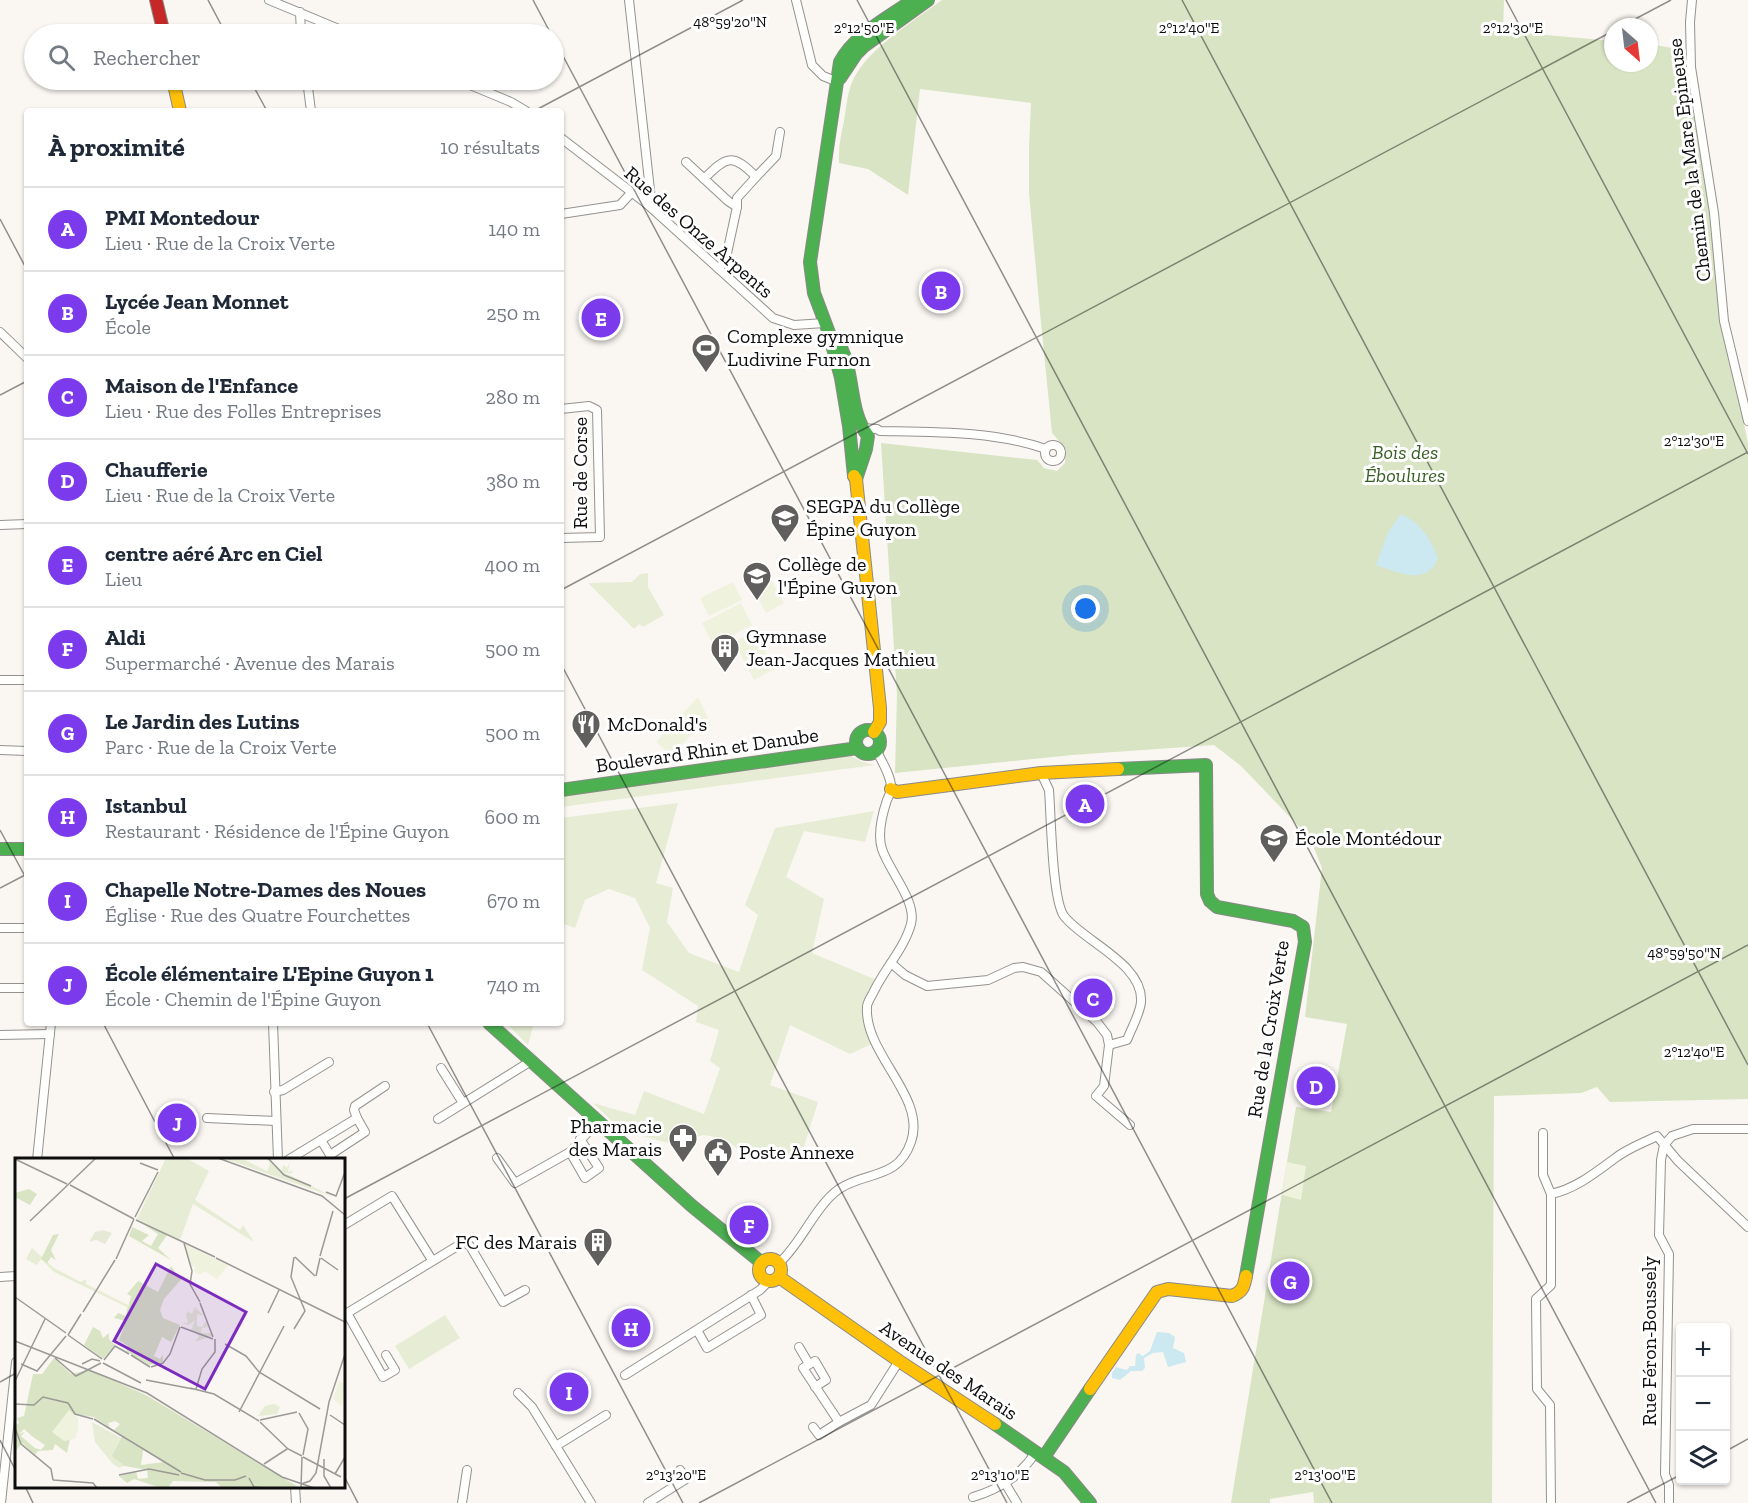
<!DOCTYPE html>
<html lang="fr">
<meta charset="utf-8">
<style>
:root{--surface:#fff;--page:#f2f2f3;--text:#1f2937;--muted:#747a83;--line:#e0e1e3;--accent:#7c3aed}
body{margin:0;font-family:"Zilla Slab",serif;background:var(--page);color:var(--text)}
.controls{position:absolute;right:18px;bottom:18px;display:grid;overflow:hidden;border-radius:6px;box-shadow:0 2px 4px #0004}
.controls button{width:54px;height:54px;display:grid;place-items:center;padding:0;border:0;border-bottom:2px solid var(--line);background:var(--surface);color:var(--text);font:30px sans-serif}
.compass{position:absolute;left:1604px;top:18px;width:54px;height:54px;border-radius:50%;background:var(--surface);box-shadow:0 2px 4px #0004;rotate:152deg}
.you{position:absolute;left:1086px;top:609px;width:21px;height:21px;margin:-15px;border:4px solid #fff;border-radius:50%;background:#1a73e8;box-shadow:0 0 0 9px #1a73e833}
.badge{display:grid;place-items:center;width:39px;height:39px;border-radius:50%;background:var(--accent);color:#fff;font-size:20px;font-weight:700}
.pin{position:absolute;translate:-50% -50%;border:3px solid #fff;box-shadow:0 2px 6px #0006}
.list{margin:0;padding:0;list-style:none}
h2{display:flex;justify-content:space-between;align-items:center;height:78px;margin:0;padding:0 24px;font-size:26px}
h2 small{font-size:20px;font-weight:400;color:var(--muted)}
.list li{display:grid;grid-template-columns:39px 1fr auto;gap:18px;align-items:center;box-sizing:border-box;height:84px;padding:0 24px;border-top:2px solid var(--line)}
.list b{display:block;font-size:22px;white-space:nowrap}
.list p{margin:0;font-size:20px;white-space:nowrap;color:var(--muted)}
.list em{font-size:20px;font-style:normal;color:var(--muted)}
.icon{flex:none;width:33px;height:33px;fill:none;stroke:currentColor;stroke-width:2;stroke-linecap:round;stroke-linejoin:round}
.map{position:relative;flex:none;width:1748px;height:1503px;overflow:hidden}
.search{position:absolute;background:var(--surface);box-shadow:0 2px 4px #0004;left:24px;top:24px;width:540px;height:66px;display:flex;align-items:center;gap:15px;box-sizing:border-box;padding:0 21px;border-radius:33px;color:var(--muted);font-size:22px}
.panel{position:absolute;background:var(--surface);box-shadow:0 2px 4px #0004;left:24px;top:108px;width:540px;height:918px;border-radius:6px}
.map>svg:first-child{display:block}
.green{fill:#e6edd4}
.forest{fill:#d8e4c3}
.pitch{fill:#eff2dd}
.water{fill:#cce8f1}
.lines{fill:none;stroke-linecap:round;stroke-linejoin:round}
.street-casing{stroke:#949290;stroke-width:10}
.fast-casing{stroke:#8a8987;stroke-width:14}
.slow-casing{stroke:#8a8987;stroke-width:14}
.jam-casing{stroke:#8a8987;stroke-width:14}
.street{stroke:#fefefd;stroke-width:8}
.fast{stroke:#4caf50;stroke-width:12}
.slow{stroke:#ffc107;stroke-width:12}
.jam{stroke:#c62828;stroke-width:12}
.ticks{fill:none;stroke:#0d0d0d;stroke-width:1.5;stroke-opacity:0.45}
.labels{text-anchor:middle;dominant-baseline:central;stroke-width:6;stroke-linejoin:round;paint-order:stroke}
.street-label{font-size:20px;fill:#0d0d0d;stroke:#fff}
.poi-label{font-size:20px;fill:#0d0d0d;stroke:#fff;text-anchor:start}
.park-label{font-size:20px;font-style:italic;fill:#375e23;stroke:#fff}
.inset-road{fill:none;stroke:#9b9996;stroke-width:1.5}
.view{fill:#7b2cbf;fill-opacity:0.15;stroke:#7b2cbf;stroke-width:3}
.inset-edge{fill:none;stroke:#0d0d0d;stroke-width:3}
.ticks-label{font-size:15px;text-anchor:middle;fill:#0d0d0d;stroke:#fff;stroke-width:6;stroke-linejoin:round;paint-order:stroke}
</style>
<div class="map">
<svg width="1748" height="1503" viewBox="0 0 1748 1503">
<rect width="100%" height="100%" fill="#faf7f2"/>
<g class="green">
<path d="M648,573V587L664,615L643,627L639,624L634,629L588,583L632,582L640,574Z"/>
<path d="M851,756L863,762L875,765L561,807V794Z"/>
<path d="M678,803L656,883L673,888L667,922L689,953L739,972L758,915L745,905L775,828L874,811L865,842L804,831L786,877L824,899L812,953L879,981L867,1006L876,1042L850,1054L790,1025L770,1085L818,1102L800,1159L767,1147L747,1156L725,1139L704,1135L668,1143L621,1130L593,1103L635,1115L644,1091L704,1114L720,1068L710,1061L719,1030L696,1022L698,1006L642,970L650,928L635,898L609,889L585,900L575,928L561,923V818Z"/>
<path d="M506,1023H534L528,1045Z"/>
<path d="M445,1315L460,1338L409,1369L395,1346Z"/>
</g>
<path class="forest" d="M942,0H1504L1503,31L1613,41V63H1649V44L1684,50L1703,160L1720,300L1748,444V1099L1610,1102L1597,1087L1581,1093L1494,1096L1492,1503H1314L1313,1492L1270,1499V1503H1231L1296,1107L1331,1112L1347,1024L1305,1017L1322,868L1310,838L1241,766L1214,745L1072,755L895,773L897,695L881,443L1037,460L1044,468L1057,471L1065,463L1066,449L1052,433L1040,313L1029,193V149L1031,103L920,89L908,195L868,169L839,163C838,149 841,135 844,121C846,109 847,96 851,85C863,51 914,21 942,0Z"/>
<g class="pitch">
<path d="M763,566L784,603L766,613L746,575Z"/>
<path d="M733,582L742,600L709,616L700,598Z"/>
<path d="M741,603L752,625L713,645L702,623Z"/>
<path d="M755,631L775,669L754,680L734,642Z"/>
<path d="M698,697L708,718L671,755L656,742Z"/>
<path d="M1287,1162L1306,1166L1301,1200L1282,1195Z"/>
</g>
<g class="water">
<path d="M1401,514C1421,523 1430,538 1438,558C1427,587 1398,572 1376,565L1388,532Z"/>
<path d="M1157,1332L1169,1333L1175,1337L1173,1348L1184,1353L1186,1362L1168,1367L1163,1352L1153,1353L1144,1358L1145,1368L1142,1371H1131L1120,1380L1112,1378V1373L1116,1367L1127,1370L1130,1366H1135L1136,1355L1138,1353L1143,1356L1150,1351Z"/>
</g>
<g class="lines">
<g class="street-casing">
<g id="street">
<path d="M269,0L351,34"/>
<path d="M629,0L651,199L647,204"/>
<path d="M796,0L812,65L823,76L838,82"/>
<path d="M1692,0L1690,22L1691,67L1714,213L1724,321L1748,421"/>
<path d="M300,12L301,34"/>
<path d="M307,80L311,111"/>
<path d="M458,80L511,102L526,111"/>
<path d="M561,138L647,204L773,318L794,325L825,323"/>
<path d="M686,162L728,201L737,207V198L756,177"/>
<path d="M704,179C726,156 733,153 756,177L776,156L780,132"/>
<path d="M561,214L620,205L632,192"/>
<path d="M719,269L726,258L737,207"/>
<path d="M0,332L27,358"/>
<path d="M561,409L589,406L597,410L600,537L561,538"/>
<path d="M861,428L877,429L880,431C935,432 994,431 1046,449"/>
<circle cx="1053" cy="453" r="8"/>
<path d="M0,525L27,524"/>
<path d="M0,680H27"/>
<path d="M0,750L27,751"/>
<path d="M1041,773L1049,790C1051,814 1052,900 1064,916C1083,941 1144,964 1141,1002C1140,1014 1131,1029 1127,1040L1109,1045"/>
<path d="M0,928H27"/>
<path d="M891,963L905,975L927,986L988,980L1014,968L1023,967L1041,972L1097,1022L1107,1035L1109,1045L1104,1086L1096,1096L1130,1125"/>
<path d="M0,988H27"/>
<path d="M273,1023L278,1160"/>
<path d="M0,1035L50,1034"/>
<path d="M441,1068L463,1103"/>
<path d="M274,1092L283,1090L329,1062"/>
<path d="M207,1118L276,1121"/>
<path d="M438,1119L531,1061"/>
<path d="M1543,1133V1175L1551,1194"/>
<path d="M321,1140L330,1155L365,1132L357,1118"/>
<path d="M570,1152L585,1178L599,1168L580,1139"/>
<path d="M497,1158L515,1183L570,1152L597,1122"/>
<path d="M37,1160L51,1023"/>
<path d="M288,1160L357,1118L354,1110L355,1106L385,1086"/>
<path d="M344,1225L392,1196L432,1260"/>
<path d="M779,1263C801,1244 815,1206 839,1189C866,1171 898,1180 911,1142C927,1097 864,1054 867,1007C867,1002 872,996 874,991C885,968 904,949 911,924C917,901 889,871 882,849C877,834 882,815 887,800C889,796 891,792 891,787C891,775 881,761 876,749"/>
<path d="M0,1277L16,1276"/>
<path d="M347,1313L383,1377L395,1370L386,1355"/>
<path d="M344,1315L464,1242L470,1246L503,1302L525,1290"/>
<path d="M697,1330L707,1348L761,1315L751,1295"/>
<path d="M799,1347L809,1364"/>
<path d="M625,1375L760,1290L766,1284L767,1280"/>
<path d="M815,1387L826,1380L815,1361L803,1368L839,1422L871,1405L899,1361"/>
<path d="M518,1393L532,1407L591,1503"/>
<path d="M813,1427L819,1435L839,1422"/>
<path d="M556,1446L606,1415"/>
<path d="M1005,1483L1017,1503"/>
<path d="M295,1486L296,1503"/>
<path d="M973,1497C1000,1489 1020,1476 1036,1452"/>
<path d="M1,1503L16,1362"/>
<path d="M462,1503L467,1470"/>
<path d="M648,1503L686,1479L680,1470"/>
<path d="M1551,1503L1550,1405L1537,1389L1536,1299L1551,1285V1194C1575,1189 1595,1173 1614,1159C1626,1149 1643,1143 1657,1136L1678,1161L1748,1227"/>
<path d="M1669,1503V1485L1665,1474L1669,1254L1659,1235L1661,1160L1664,1145L1672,1136L1693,1129H1748"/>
</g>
</g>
<g class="fast-casing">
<g id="fast">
<path d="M840,78L856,54L864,46L928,0"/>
<path d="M835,338C857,368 846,407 868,436L866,449L856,479"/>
<path d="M854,476L849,426L841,378L829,333L814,293L810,262L840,62C855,34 888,18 913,0"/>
<circle cx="868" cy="742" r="12"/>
<path d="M1118,769L1206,765L1207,894L1210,901L1217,907L1293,921L1303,927L1305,942L1246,1276"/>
<path d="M561,790L858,748"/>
<path d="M0,849H27"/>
<path d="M489,1023L692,1206L762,1263"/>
<path d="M995,1424L1064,1472L1090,1503"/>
<path d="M1044,1457L1090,1389"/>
</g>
</g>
<g class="slow-casing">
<g id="slow">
<path d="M173,80L180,111"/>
<path d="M854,476L856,479L880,708V722L874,732"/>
<path d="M891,789L897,792L1041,773L1118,769"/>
<circle cx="770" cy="1270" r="11"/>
<path d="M779,1277L899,1361L995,1424"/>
<path d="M1090,1389L1157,1292L1168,1289L1232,1296C1243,1292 1244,1286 1246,1276"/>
</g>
</g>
<g class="jam-casing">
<path id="jam" d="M156,0L164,34"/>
</g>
<use href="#street" class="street"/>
<use href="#fast" class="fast"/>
<use href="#slow" class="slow"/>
<use href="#jam" class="jam"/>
</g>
<path class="ticks" d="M208,0L226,34M533,0L551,34M857,0L1656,1503M1182,0L1748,1065M1506,0L1748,454M1620,27L1671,0M554,39L1332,1503M250,80L267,111M534,111L743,0M0,219L27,270M0,395L27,381M561,590L1613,31M561,664L1007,1503M0,830L27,880M0,888L27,874M103,1023L175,1160M427,1023L683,1503M344,1199L1748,452M0,1382L16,1373M0,1440L16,1471M1726,1451L1748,1439M344,1476L358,1503M25,1486L33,1503M699,1503L1748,945M1627,1503L1680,1475"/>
<defs>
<g id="stadium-pin" transform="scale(1.5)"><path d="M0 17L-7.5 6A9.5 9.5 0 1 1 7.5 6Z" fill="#605f5d" stroke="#fff"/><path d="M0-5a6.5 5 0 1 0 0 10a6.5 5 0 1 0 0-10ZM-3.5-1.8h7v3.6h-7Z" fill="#fff"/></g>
<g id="school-pin" transform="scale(1.5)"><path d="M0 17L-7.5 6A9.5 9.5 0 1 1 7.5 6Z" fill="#605f5d" stroke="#fff"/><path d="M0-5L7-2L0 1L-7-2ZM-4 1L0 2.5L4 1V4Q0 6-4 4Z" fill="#fff"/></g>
<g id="building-pin" transform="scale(1.5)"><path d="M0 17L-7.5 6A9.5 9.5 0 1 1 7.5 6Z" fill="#605f5d" stroke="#fff"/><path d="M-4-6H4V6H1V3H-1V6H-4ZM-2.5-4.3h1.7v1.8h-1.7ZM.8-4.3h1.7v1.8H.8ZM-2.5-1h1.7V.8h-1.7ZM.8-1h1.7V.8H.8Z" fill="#fff"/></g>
<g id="restaurant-pin" transform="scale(1.5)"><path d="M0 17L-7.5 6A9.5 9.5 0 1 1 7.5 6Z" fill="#605f5d" stroke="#fff"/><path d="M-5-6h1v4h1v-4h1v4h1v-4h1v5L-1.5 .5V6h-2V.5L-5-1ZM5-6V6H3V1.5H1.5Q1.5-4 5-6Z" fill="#fff"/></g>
<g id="pharmacy-pin" transform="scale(1.5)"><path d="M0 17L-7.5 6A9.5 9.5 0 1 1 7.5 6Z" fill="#605f5d" stroke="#fff"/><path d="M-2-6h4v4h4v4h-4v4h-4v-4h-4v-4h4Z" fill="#fff"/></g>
<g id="civic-pin" transform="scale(1.5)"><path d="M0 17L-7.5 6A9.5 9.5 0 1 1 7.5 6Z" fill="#605f5d" stroke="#fff"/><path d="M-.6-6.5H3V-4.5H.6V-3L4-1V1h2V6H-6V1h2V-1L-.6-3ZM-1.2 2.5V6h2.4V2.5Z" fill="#fff"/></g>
</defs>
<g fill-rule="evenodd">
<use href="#stadium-pin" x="706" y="348"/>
<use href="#school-pin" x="785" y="518"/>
<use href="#school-pin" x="757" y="576"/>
<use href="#building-pin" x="725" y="648"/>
<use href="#restaurant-pin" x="586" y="724"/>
<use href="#school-pin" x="1274" y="838"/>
<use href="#pharmacy-pin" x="683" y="1138"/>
<use href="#civic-pin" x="718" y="1152"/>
<use href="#building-pin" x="598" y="1242"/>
</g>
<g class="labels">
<g class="street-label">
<text transform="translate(1689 160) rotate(-97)">Chemin de la Mare Epineuse</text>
<text transform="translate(699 232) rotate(41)">Rue des Onze Arpents</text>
<text transform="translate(580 473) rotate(-90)">Rue de Corse</text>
<text transform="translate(707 750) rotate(-8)">Boulevard Rhin et Danube</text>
<text transform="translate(1268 1029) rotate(-81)">Rue de la Croix Verte</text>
<text transform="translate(1649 1341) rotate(-90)">Rue Féron-Boussely</text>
<text transform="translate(949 1370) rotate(34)">Avenue des Marais</text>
</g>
<g class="poi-label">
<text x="727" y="336">Complexe gymnique<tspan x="727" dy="23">Ludivine Furnon</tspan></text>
<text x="806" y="506">SEGPA du Collège<tspan x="806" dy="23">Épine Guyon</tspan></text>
<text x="778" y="564">Collège de<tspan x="778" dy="23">l'Épine Guyon</tspan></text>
<text x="746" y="636">Gymnase<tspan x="746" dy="23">Jean-Jacques Mathieu</tspan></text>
<text x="607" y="724">McDonald's</text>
<text x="1295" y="838">École Montédour</text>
<text x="662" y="1126" text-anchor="end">Pharmacie<tspan x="662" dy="23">des Marais</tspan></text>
<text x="739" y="1152">Poste Annexe</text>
<text x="577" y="1242" text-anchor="end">FC des Marais</text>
</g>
<g class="park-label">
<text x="1405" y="452">Bois des<tspan x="1405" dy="23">Éboulures</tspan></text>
</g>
</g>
<g transform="translate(15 1158)">
<rect width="330" height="330" fill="#faf7f2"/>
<path d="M151,0H171L194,13L180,42L225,72L228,67L239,84L178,46L165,82L122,61ZM208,0L230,2L252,13L255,6L251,0L267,12L268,7L272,10L275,4L273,14L278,12L276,16L268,14L319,39ZM17,90L39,110L66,124L71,121V126L113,147L115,151L111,158L112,149L39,114L26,101L22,107L11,101ZM180,149L189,158L182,156V168L187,169L191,163L193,169L187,170L186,175H196L197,178L180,184L184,178L176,172L180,163L173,167L167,165H173L171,156L173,153L177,156ZM259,246L265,249L262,256L243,258L250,248ZM77,264L128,292L127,301L104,310L97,305L80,284Z" fill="#e6edd4"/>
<path d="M14,31L22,36L15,47L0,39V35ZM126,65L152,77L143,90L156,102L114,78L117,69L134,77L127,83L136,88L143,76ZM44,76L36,92L41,102L36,99L32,105L26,101L38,77ZM156,108L163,118H169L149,141L145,152L148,160L165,167L156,184L147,179L139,198L145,201L148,196V204L134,207L111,193L113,188L104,182L111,163L99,160L103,155L111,158L116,138L112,136L123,123L143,134ZM78,169L85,173L88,180L94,175V181L100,187L88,201L69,187ZM39,200L56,216L74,212L131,237L285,330H207L201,324L158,323L153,330H146L119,321L112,325L104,318L121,314L123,321L133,320L132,312L110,308L97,298L107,279L128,292L126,307L149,304L99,272L105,266L100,263L93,265L95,270L79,259L60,256L52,295L40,286L38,292L23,293L20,297L7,285L0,294V267L4,265L2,260L9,258L18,216H27ZM9,271L18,279L30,287L26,292L20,290L6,278L10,274L4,276Z" fill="#d8e4c3" fill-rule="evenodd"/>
<path d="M88,72L97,75L90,86L81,82L74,84L80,74Z" fill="#e7e9d7"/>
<path d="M169,86L213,107L202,121L190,113L185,117L179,113L181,109L176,107ZM324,223L330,226L327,248L318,241ZM54,252L63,260V271L60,281L49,283L37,274Z" fill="#eff2dd"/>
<path class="inset-road" d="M203,0L307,38L330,57M253,0L269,17L296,28M0,1L52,26M125,5L143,12M55,27L119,61M311,34L321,38L330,14M120,59L143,14M121,62L200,99M15,63L81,0M169,85L177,113L175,126L185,144M305,98L318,53M279,99L276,119L290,153L279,171M280,99L300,118M201,100L330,164M306,100L323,112M101,101L119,61M301,118L305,100M0,139L51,175M185,145L198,179M68,154L100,102M253,155L264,132M166,169L198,181M53,177L87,201M53,177L66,156M0,183L132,235L267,319L299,330M210,186L231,198M116,197L135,209M231,198L244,214L305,251M40,200L61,218L86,205M89,202L100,188L114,196M88,205L126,225M6,206L22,213L51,178M67,206L77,201L85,203M136,209L148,205L155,196L165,169M131,222L178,231M0,223L30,161M175,230L199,236L244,263M181,231L187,211L200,194V181M0,246L19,247L28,239L53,245L60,256L78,261M224,254L269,168M284,255L293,271L288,297M315,257L330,267M79,261L166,314M245,262L282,254M245,264L273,291L287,298M0,270L6,286L36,311L38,322M288,299L326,319M309,301V318L316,330M249,306L272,291M166,315L190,322H220L231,318M320,316L330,299M104,317L134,311L164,317M234,320L239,329L251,330M38,322L78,325L82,330M286,326L295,323L301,315L314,244L330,196M286,330L287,299"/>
<path class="view" d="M141,106L231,154L190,231L99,183Z"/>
<rect width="330" height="330" class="inset-edge"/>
</g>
<g class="ticks-label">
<text x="730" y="27">48°59'20"N</text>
<text x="864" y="33">2°12'50"E</text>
<text x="1513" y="33">2°12'30"E</text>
<text x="1189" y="33">2°12'40"E</text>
<text x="1694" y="446">2°12'30"E</text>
<text x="1684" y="958">48°59'50"N</text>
<text x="1694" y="1057">2°12'40"E</text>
<text x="676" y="1480">2°13'20"E</text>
<text x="1000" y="1480">2°13'10"E</text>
<text x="1325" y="1480">2°13'00"E</text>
</g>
</svg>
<div class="controls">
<button>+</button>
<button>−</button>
<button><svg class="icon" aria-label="layers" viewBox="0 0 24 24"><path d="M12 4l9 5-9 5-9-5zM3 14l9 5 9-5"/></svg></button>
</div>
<svg class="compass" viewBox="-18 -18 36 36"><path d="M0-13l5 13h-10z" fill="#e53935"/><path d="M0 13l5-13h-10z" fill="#747a83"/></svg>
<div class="you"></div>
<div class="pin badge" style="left:1085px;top:804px">A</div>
<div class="pin badge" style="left:941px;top:291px">B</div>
<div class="pin badge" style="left:1093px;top:998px">C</div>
<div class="pin badge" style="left:1316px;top:1086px">D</div>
<div class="pin badge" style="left:601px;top:318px">E</div>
<div class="pin badge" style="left:749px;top:1225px">F</div>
<div class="pin badge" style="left:1290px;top:1281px">G</div>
<div class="pin badge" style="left:631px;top:1328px">H</div>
<div class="pin badge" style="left:569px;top:1392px">I</div>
<div class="pin badge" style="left:177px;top:1123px">J</div>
<div class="search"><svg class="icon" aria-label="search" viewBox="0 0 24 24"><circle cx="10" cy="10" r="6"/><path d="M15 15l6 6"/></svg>Rechercher</div>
<section class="panel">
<h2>À proximité<small>10 résultats</small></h2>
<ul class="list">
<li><span class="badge">A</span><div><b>PMI Montedour</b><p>Lieu · Rue de la Croix Verte</p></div><em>140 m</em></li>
<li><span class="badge">B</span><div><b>Lycée Jean Monnet</b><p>École</p></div><em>250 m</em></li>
<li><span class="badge">C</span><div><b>Maison de l'Enfance</b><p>Lieu · Rue des Folles Entreprises</p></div><em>280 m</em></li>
<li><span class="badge">D</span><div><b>Chaufferie</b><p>Lieu · Rue de la Croix Verte</p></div><em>380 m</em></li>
<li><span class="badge">E</span><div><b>centre aéré Arc en Ciel</b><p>Lieu</p></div><em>400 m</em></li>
<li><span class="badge">F</span><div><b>Aldi</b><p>Supermarché · Avenue des Marais</p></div><em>500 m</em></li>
<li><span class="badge">G</span><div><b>Le Jardin des Lutins</b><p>Parc · Rue de la Croix Verte</p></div><em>500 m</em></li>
<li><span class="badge">H</span><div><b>Istanbul</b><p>Restaurant · Résidence de l'Épine Guyon</p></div><em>600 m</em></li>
<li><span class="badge">I</span><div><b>Chapelle Notre-Dames des Noues</b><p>Église · Rue des Quatre Fourchettes</p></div><em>670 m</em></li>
<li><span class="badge">J</span><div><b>École élémentaire L'Epine Guyon 1</b><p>École · Chemin de l'Épine Guyon</p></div><em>740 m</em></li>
</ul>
</section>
</div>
